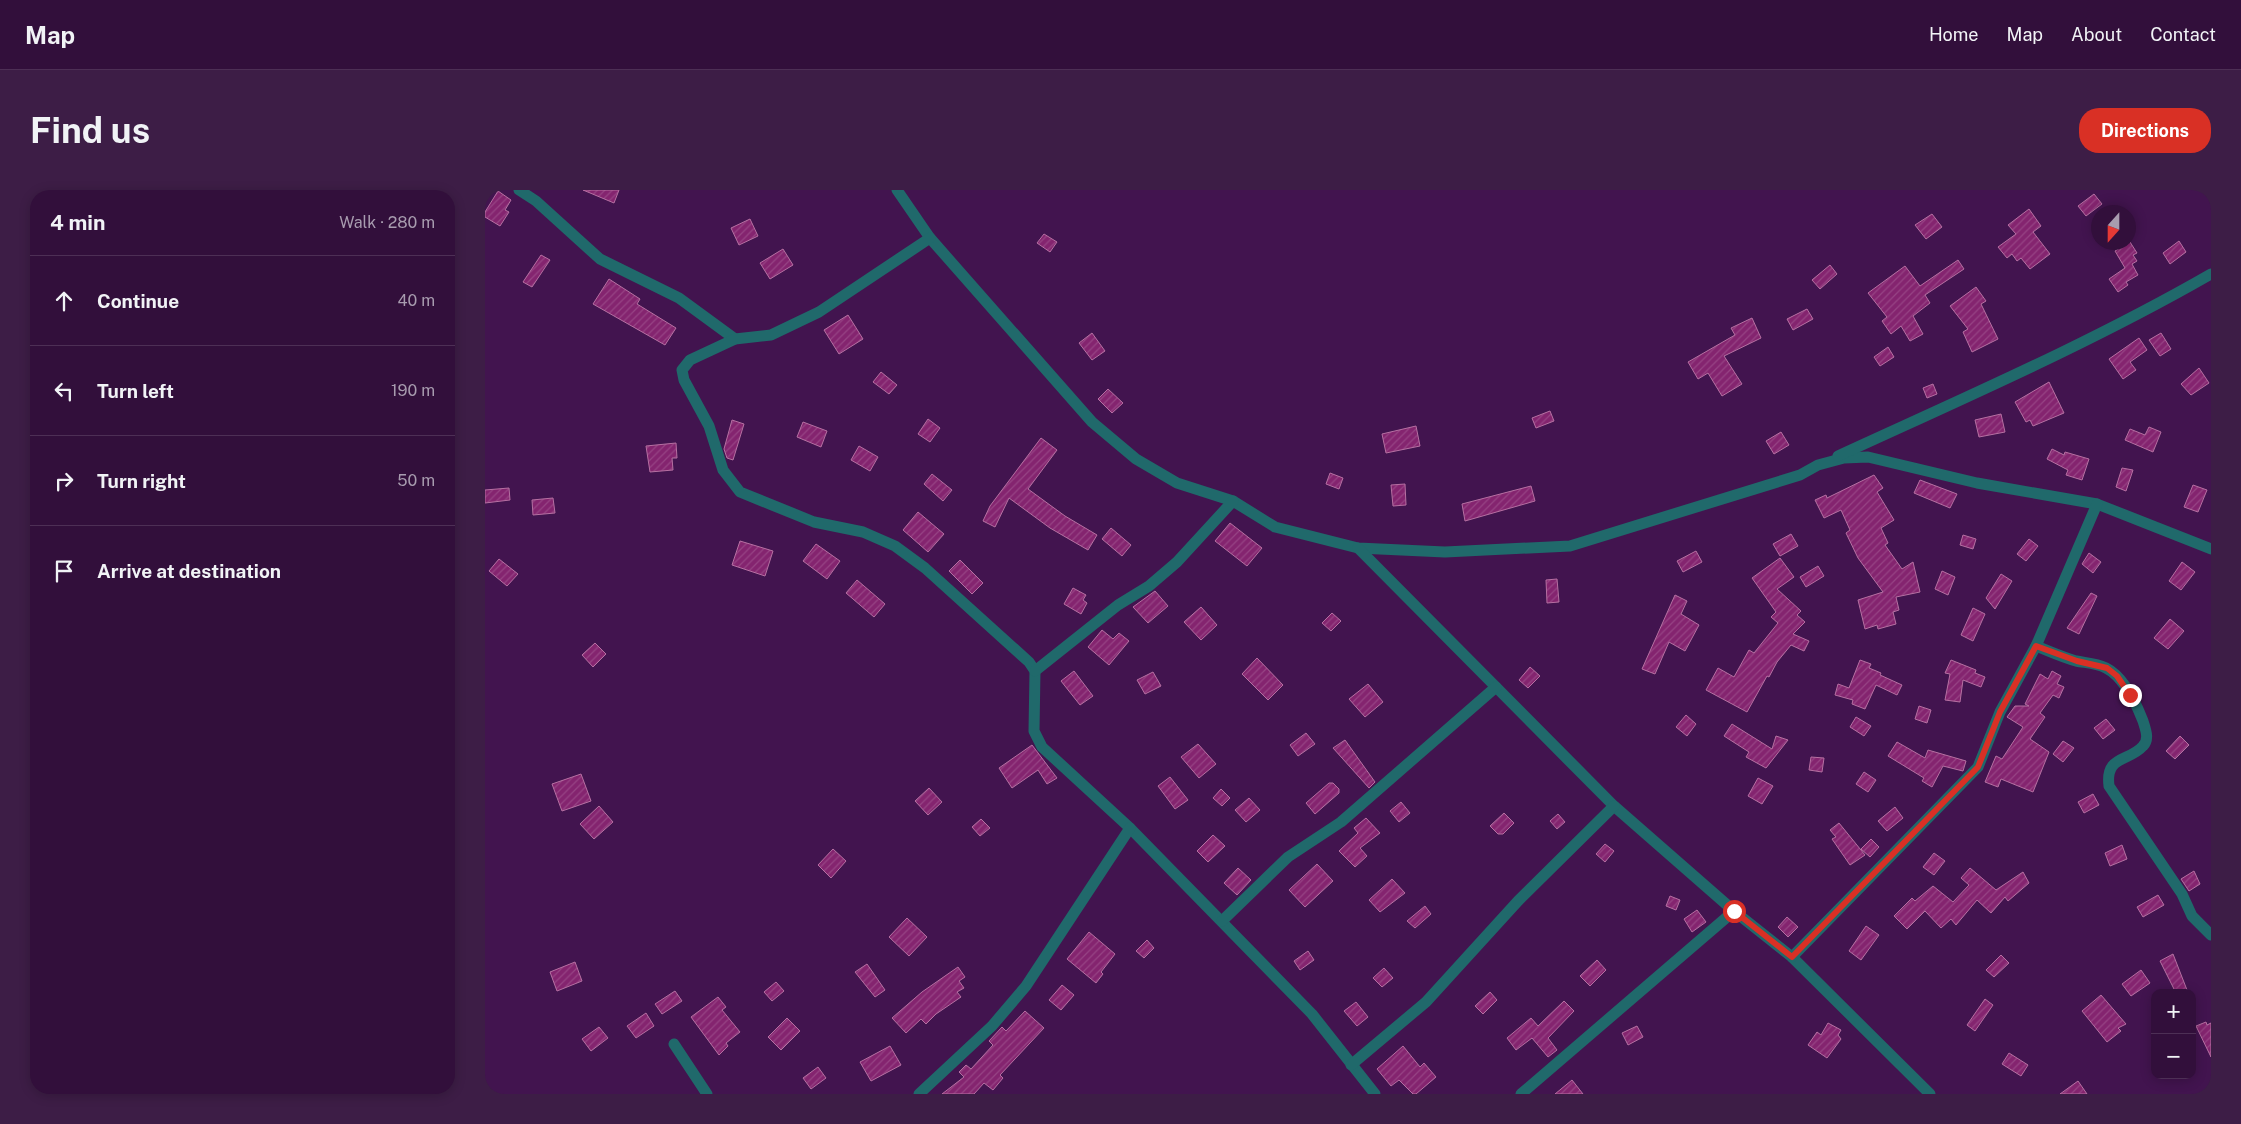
<!DOCTYPE html>
<meta charset="utf-8">
<style>
:root{--surface:#320f3b;--page:#3d1d46;--text:#f1f3f6;--muted:#a89caf;--line:#4d2f55;--accent:#d93025}
body{margin:0;font-family:"Public Sans",sans-serif;background:var(--page);color:var(--text)}
.controls{position:absolute;right:15px;bottom:15px;display:grid;overflow:hidden;border-radius:10px;box-shadow:0 2px 12px #0003}
.controls button{width:45px;height:45px;display:grid;place-items:center;padding:0;border:0;border-bottom:1px solid var(--line);background:var(--surface);color:var(--text);font:25px sans-serif}
.compass{position:absolute;left:1606px;top:15px;width:45px;height:45px;border-radius:50%;background:var(--surface);box-shadow:0 2px 12px #0003;rotate:201deg}
.stop{position:absolute;width:15px;height:15px;margin:-11px;border:4px solid #d93025;border-radius:50%;background:#fff}
.stop.end{background:#d93025;border-color:#fff;box-shadow:0 1px 5px #0008}
.list{margin:0;padding:0;list-style:none}
h2{display:flex;justify-content:space-between;align-items:center;height:65px;margin:0;padding:0 20px;font-size:21px}
h2 small{font-size:16px;font-weight:400;color:var(--muted)}
.list li{display:grid;grid-template-columns:32px 1fr auto;gap:15px;align-items:center;box-sizing:border-box;height:90px;padding:0 20px;border-top:1px solid var(--line)}
.list b{display:block;font-size:19px;white-space:nowrap}
.list em{font-size:16px;font-style:normal;color:var(--muted)}
.icon{flex:none;width:28px;height:28px;fill:none;stroke:currentColor;stroke-width:2;stroke-linecap:round;stroke-linejoin:round}
.map{position:relative;flex:none;width:1726px;height:904px;overflow:hidden;border-radius:20px}
header{display:flex;align-items:center;gap:30px;box-sizing:border-box;height:70px;padding:0 25px;background:var(--surface);border-bottom:1px solid var(--line)}
header strong{font-size:24px}
nav{display:flex;gap:28px;margin-inline-start:auto;font-size:18px}
.intro{display:flex;align-items:center;justify-content:space-between;box-sizing:border-box;height:120px;padding:0 30px}
h1{margin:0;font-size:35px}
.button{padding:12px 22px;border-radius:20px;background:var(--accent);color:#fff;font-size:18px;font-weight:700}
main{display:flex;gap:30px;padding:0 30px}
aside{flex:1;background:var(--surface);border-radius:20px;box-shadow:0 2px 12px #0003}
.map>svg:first-child{display:block}
.building{fill:url(#building-hatch);stroke:#b670a2}
.lines{fill:none;stroke-linecap:round;stroke-linejoin:round}
.minor{stroke:#20696b;stroke-width:11}
.route{stroke:#d93025;stroke-width:6}
</style>
<header>
<strong>Map</strong>
<nav><a>Home</a><a>Map</a><a>About</a><a>Contact</a></nav>
</header>
<div class="intro"><h1>Find us</h1><a class="button">Directions</a></div>
<main>
<aside>
<h2>4 min<small>Walk · 280 m</small></h2>
<ul class="list">
<li><svg class="icon" aria-label="ahead" viewBox="0 0 24 24"><path d="M12 20V5M6 11l6-6 6 6"/></svg><div><b>Continue</b></div><em>40 m</em></li>
<li><svg class="icon" aria-label="left" viewBox="0 0 24 24"><path d="M17 20v-9H6M10 6l-5 5 5 5"/></svg><div><b>Turn left</b></div><em>190 m</em></li>
<li><svg class="icon" aria-label="right" viewBox="0 0 24 24"><path d="M7 20v-9h11M14 6l5 5-5 5"/></svg><div><b>Turn right</b></div><em>50 m</em></li>
<li><svg class="icon" aria-label="arrive" viewBox="0 0 24 24"><path d="M6 21V4h12l-3 4 3 4H6"/></svg><div><b>Arrive at destination</b></div></li>
</ul>
</aside>
<div class="map">
<svg width="1726" height="904" viewBox="0 0 1726 904">
<defs>
<pattern id="building-hatch" width="6" height="6" patternUnits="userSpaceOnUse" patternTransform="scale(1.25)"><rect width="6" height="6" fill="#84246f"/><path d="M-1 1l2-2M0 6l6-6M5 7l2-2" fill="none" stroke="#964384"/></pattern>
</defs>
<rect width="100%" height="100%" fill="#42144f"/>
<g class="building">
<path d="M98,0H134L129,13Z"/>
<path d="M13,1L26,10L20,20L24,22L15,36L0,27V22Z"/>
<path d="M1609,4L1617,14L1601,26L1593,16Z"/>
<path d="M1544,19L1556,36L1548,42L1565,64L1545,79L1536,68L1532,71L1527,64L1522,68L1513,57L1531,44L1523,35Z"/>
<path d="M1447,24L1457,37L1441,49L1430,35Z"/>
<path d="M265,29L273,46L254,55L246,38Z"/>
<path d="M559,44L572,52L565,62L552,53Z"/>
<path d="M1694,51L1701,62L1685,74L1678,63Z"/>
<path d="M1645,52L1652,63L1648,65L1652,71L1647,74L1653,85L1641,92L1643,95L1633,102L1624,89L1640,78L1630,61Z"/>
<path d="M298,59L308,75L285,89L275,73Z"/>
<path d="M56,65L65,70L47,97L38,92Z"/>
<path d="M1473,70L1479,79L1440,105L1445,113L1428,126L1438,144L1425,151L1416,136L1406,144L1397,131L1402,127L1383,103L1420,76L1435,96Z"/>
<path d="M1345,75L1352,84L1335,99L1327,90Z"/>
<path d="M124,89L155,109L152,114L191,138L180,155L108,114Z"/>
<path d="M1491,97L1501,111L1496,114L1513,149L1487,162L1478,142L1483,139L1465,116Z"/>
<path d="M1322,119L1328,129L1308,140L1302,129Z"/>
<path d="M363,125L378,149L354,164L339,140Z"/>
<path d="M1267,128L1276,148L1239,166L1257,194L1237,206L1223,183L1213,189L1203,172L1250,145L1246,138Z"/>
<path d="M607,143L620,161L607,170L594,153Z"/>
<path d="M1676,143L1686,159L1675,166L1664,150Z"/>
<path d="M1654,148L1662,160L1645,172L1651,180L1638,189L1624,169Z"/>
<path d="M1403,157L1409,167L1395,176L1389,167Z"/>
<path d="M1714,178L1724,193L1706,205L1696,194Z"/>
<path d="M396,182L412,195L404,204L388,192Z"/>
<path d="M1564,192L1579,223L1548,236L1545,230L1541,232L1530,212Z"/>
<path d="M1448,194L1452,204L1442,208L1438,198Z"/>
<path d="M623,199L638,213L627,223L613,209Z"/>
<path d="M1065,221L1069,231L1051,238L1047,228Z"/>
<path d="M1516,224L1520,242L1494,247L1490,230Z"/>
<path d="M443,229L455,238L445,252L433,244Z"/>
<path d="M247,230L259,234L248,270L242,268L239,259Z"/>
<path d="M318,232L342,241L336,257L312,247Z"/>
<path d="M931,236L935,256L901,263L897,244Z"/>
<path d="M1664,237L1676,242L1668,262L1640,250L1645,239L1660,245Z"/>
<path d="M1296,242L1304,255L1289,264L1281,251Z"/>
<path d="M556,248L572,260L543,299L580,326L612,345L603,360L565,338L524,308L510,337L498,331L505,316Z"/>
<path d="M191,253L192,268H187L188,280L165,282L161,256Z"/>
<path d="M374,256L393,267L385,281L366,270Z"/>
<path d="M1567,259L1579,265L1580,262L1604,269L1597,290L1581,285L1583,280L1562,269Z"/>
<path d="M1637,278L1648,280L1641,301L1631,297Z"/>
<path d="M845,283L858,288L854,299L841,294Z"/>
<path d="M447,284L467,300L458,311L439,294Z"/>
<path d="M1389,285L1398,298L1392,302L1409,330L1396,338L1403,353L1400,355L1417,379L1428,372L1435,402L1411,407L1414,420L1408,422L1411,434L1393,439L1392,435L1380,439L1373,410L1398,402L1373,368L1361,343L1365,340L1356,320L1339,328L1330,310L1341,305L1342,308Z"/>
<path d="M1435,290L1472,304L1465,318L1429,303Z"/>
<path d="M920,294L921,315L908,316L906,295Z"/>
<path d="M1708,295L1722,300L1713,322L1699,317Z"/>
<path d="M1046,296L1050,311L980,331L977,314Z"/>
<path d="M24,298L25,310L0,313V300Z"/>
<path d="M68,308L70,323L48,325L47,310Z"/>
<path d="M433,322L459,344L443,362L418,340Z"/>
<path d="M745,333L777,358L762,376L730,351Z"/>
<path d="M626,338L646,355L637,366L617,349Z"/>
<path d="M1306,344L1313,356L1295,366L1288,354Z"/>
<path d="M1478,345L1491,349L1488,359L1475,355Z"/>
<path d="M1544,349L1553,356L1541,371L1532,364Z"/>
<path d="M255,351L288,361L280,386L247,375Z"/>
<path d="M331,354L355,371L342,389L318,371Z"/>
<path d="M1211,361L1217,372L1198,382L1192,371Z"/>
<path d="M1604,363L1616,372L1608,383L1597,374Z"/>
<path d="M1295,368L1309,387L1292,399L1316,421L1312,425L1320,432L1308,444L1324,451L1319,461L1306,455L1292,472L1284,487L1282,486L1262,522L1221,500L1233,478L1249,487L1264,460L1269,463L1293,433L1286,427L1291,422L1267,388Z"/>
<path d="M14,369L33,384L22,396L4,381Z"/>
<path d="M475,370L498,393L487,404L464,381Z"/>
<path d="M1697,372L1710,382L1696,400L1684,391Z"/>
<path d="M1333,376L1339,386L1321,397L1315,387Z"/>
<path d="M1457,381L1470,387L1463,405L1450,399Z"/>
<path d="M1516,384L1527,391L1510,419L1501,408Z"/>
<path d="M1072,389L1074,412L1062,413L1061,390Z"/>
<path d="M372,390L400,414L389,427L361,403Z"/>
<path d="M588,398L601,405L598,410L602,413L596,424L579,414Z"/>
<path d="M670,401L683,416L663,433L648,417Z"/>
<path d="M1606,403L1612,406L1594,444L1582,438Z"/>
<path d="M1190,405L1202,411L1196,424L1214,435L1200,461L1184,452L1170,484L1157,479Z"/>
<path d="M716,417L732,435L716,450L699,432Z"/>
<path d="M1488,418L1500,424L1488,451L1476,445Z"/>
<path d="M847,423L856,431L846,441L837,433Z"/>
<path d="M1685,429L1699,441L1683,459L1669,448Z"/>
<path d="M617,440L628,449L634,443L644,451L624,475L603,457Z"/>
<path d="M110,453L121,464L108,477L97,465Z"/>
<path d="M772,468L798,495L783,510L757,484Z"/>
<path d="M1375,470L1386,474L1384,478L1396,483L1395,485L1417,495L1412,505L1391,495L1380,519L1367,514L1368,510L1350,505L1353,494L1364,498Z"/>
<path d="M1466,470L1491,480L1490,483L1500,487L1496,497L1478,490L1475,512L1460,510L1465,484L1460,483Z"/>
<path d="M1045,477L1055,486L1043,498L1034,490Z"/>
<path d="M589,481L608,506L595,515L576,491Z"/>
<path d="M1567,481L1576,486L1572,494L1579,497L1574,508L1568,505L1555,523L1560,527L1545,549L1564,562L1548,602L1516,589L1513,597L1500,592L1511,566L1517,569L1538,537L1522,527L1530,516H1544L1540,514L1555,484L1563,489Z"/>
<path d="M668,482L676,496L660,504L652,490Z"/>
<path d="M883,494L898,512L880,527L864,509Z"/>
<path d="M1434,516L1446,520L1442,533L1430,529Z"/>
<path d="M1201,525L1211,534L1202,546L1191,537Z"/>
<path d="M1371,527L1386,536L1379,546L1365,537Z"/>
<path d="M1621,529L1630,540L1618,549L1609,538Z"/>
<path d="M1247,534L1287,559L1291,546L1303,550L1281,578L1261,567L1264,562L1239,546Z"/>
<path d="M821,543L830,554L813,566L805,555Z"/>
<path d="M1695,546L1704,555L1690,569L1681,561Z"/>
<path d="M860,550L890,592L884,598L848,558Z"/>
<path d="M1578,551L1589,558L1578,572L1568,564Z"/>
<path d="M1412,552L1440,568L1443,560L1481,571L1478,581L1458,576L1447,597L1437,591L1439,588L1403,566Z"/>
<path d="M713,554L731,574L714,588L696,567Z"/>
<path d="M547,555L572,588L562,594L553,580L527,598L514,578Z"/>
<path d="M1326,567L1339,568L1337,582L1324,580Z"/>
<path d="M1379,582L1391,590L1383,602L1371,594Z"/>
<path d="M96,584L106,611L77,621L67,594Z"/>
<path d="M685,587L703,610L690,619L673,596Z"/>
<path d="M1273,588L1288,596L1277,614L1263,606Z"/>
<path d="M844,593H848L854,599V603L830,624L821,613Z"/>
<path d="M444,598L457,612L443,625L430,611Z"/>
<path d="M736,599L745,608L737,616L728,608Z"/>
<path d="M1608,604L1614,615L1599,623L1593,612Z"/>
<path d="M764,608L775,620L761,632L750,620Z"/>
<path d="M916,612L925,623L914,632L905,621Z"/>
<path d="M114,616L128,632L109,649L95,634Z"/>
<path d="M1410,617L1418,628L1402,641L1393,631Z"/>
<path d="M1019,623L1029,633L1018,644H1013L1005,636Z"/>
<path d="M1073,624L1080,632L1072,639L1065,631Z"/>
<path d="M881,628L895,643L875,658L882,666L870,677L854,661L873,643L869,638Z"/>
<path d="M496,629L505,638L495,646L487,637Z"/>
<path d="M1354,633L1380,665L1365,675L1347,649L1351,647L1345,640Z"/>
<path d="M728,645L740,656L723,672L712,661Z"/>
<path d="M1386,649L1394,657L1385,667L1376,659Z"/>
<path d="M1120,654L1129,661L1120,672L1111,664Z"/>
<path d="M1637,655L1642,669L1625,676L1620,663Z"/>
<path d="M348,659L361,671L346,688L333,675Z"/>
<path d="M1449,663L1460,671L1449,685L1438,677Z"/>
<path d="M832,674L848,691L820,717L804,700Z"/>
<path d="M753,678L766,690L752,705L739,693Z"/>
<path d="M1485,678L1511,700L1538,682L1544,693L1523,711L1520,707L1506,723L1492,710L1471,735L1466,729L1456,738L1440,721L1422,739L1409,726L1427,708L1430,711L1448,696L1468,712L1484,695L1476,688Z"/>
<path d="M1709,681L1715,694L1704,701L1696,689Z"/>
<path d="M907,689L920,703L895,722L884,710Z"/>
<path d="M1673,705L1679,715L1658,727L1652,717Z"/>
<path d="M1185,706L1195,710L1191,720L1181,716Z"/>
<path d="M940,716L946,724L930,738L922,731Z"/>
<path d="M1212,720L1221,732L1207,742L1199,729Z"/>
<path d="M1302,727L1313,737L1303,747L1293,737Z"/>
<path d="M422,728L442,747L424,766L404,747Z"/>
<path d="M1381,736L1394,745L1376,770L1364,761Z"/>
<path d="M604,742L630,764L616,782L618,784L611,793L582,769Z"/>
<path d="M662,750L669,758L659,768L651,761Z"/>
<path d="M823,761L829,770L815,780L809,771Z"/>
<path d="M1688,764L1702,800L1695,803H1691L1675,771Z"/>
<path d="M1516,765L1524,773L1509,787L1501,780Z"/>
<path d="M1112,770L1121,780L1105,796L1095,786Z"/>
<path d="M90,772L97,791L72,801L65,782Z"/>
<path d="M382,774L400,800L390,807L370,782Z"/>
<path d="M473,777L480,787L474,791L479,798L472,802L476,807L451,824L441,834L436,829L421,843L407,828L437,802Z"/>
<path d="M899,778L908,788L897,797L888,788Z"/>
<path d="M1656,780L1665,793L1646,806L1637,794Z"/>
<path d="M291,792L299,801L287,811L279,802Z"/>
<path d="M577,795L589,805L576,820L564,810Z"/>
<path d="M190,801L197,811L177,824L170,814Z"/>
<path d="M1005,802L1012,810L998,824L990,816Z"/>
<path d="M1616,805L1641,834L1633,838L1636,841L1622,852L1597,821Z"/>
<path d="M233,807L241,817L237,820L255,842L241,853L243,856L234,865L206,827Z"/>
<path d="M1500,809L1508,815L1490,841L1482,835Z"/>
<path d="M1079,811L1089,821L1063,848L1072,860L1063,867L1047,848L1031,860L1022,848L1046,828L1053,836Z"/>
<path d="M871,812L883,827L872,836L859,821Z"/>
<path d="M540,821L559,838L515,885L518,888L508,900L499,893L489,904H457L479,887L474,882L481,875L486,879L508,855L504,851L517,837L521,841Z"/>
<path d="M161,823L169,836L151,848L142,836Z"/>
<path d="M302,828L315,841L296,860L283,847Z"/>
<path d="M1721,832L1722,835L1726,833V867L1711,836Z"/>
<path d="M1343,833L1356,840L1353,845L1356,849L1342,868L1323,855L1332,842L1336,845Z"/>
<path d="M1152,836L1158,847L1143,855L1137,843Z"/>
<path d="M114,837L123,848L106,861L97,849Z"/>
<path d="M405,856L416,875L386,891L375,872Z"/>
<path d="M918,856L935,877L939,873L951,887L931,904H928L914,890L906,896L892,879Z"/>
<path d="M1524,863L1543,875L1536,886L1517,874Z"/>
<path d="M333,877L341,888L326,899L318,888Z"/>
<path d="M1087,890L1098,904H1070Z"/>
<path d="M1593,891L1602,904H1575Z"/>
</g>
<g class="lines">
<g class="minor">
<path d="M34,0L51,11L115,69L194,108L250,149"/>
<path d="M412,0L445,48L607,232L651,269L692,293L748,311L790,337L873,358L960,362L1085,356L1315,285L1333,275L1359,268L1383,267L1492,293L1612,314L1726,359"/>
<path d="M1724,0L1726,2"/>
<path d="M445,48L334,122L286,145L250,149L205,170L197,180L199,190L224,236L238,280L255,302L329,332L378,342L410,356L440,378L544,472L550,481L549,541L557,557L645,638L827,824L890,904"/>
<path d="M1353,266C1479,208 1606,153 1726,84"/>
<path d="M873,358L1129,616L1249,721L1307,767L1445,904"/>
<path d="M1551,456C1564,461 1577,467 1591,471C1601,473 1611,473 1621,478C1639,487 1651,513 1658,531C1660,538 1665,549 1658,556C1644,572 1620,565 1624,596L1697,704L1707,726L1726,745"/>
<path d="M550,481L633,415L664,396L692,372L748,311"/>
<path d="M737,731L803,667L856,632L1011,497"/>
<path d="M1307,767L1493,577L1515,522L1551,456L1612,314"/>
<path d="M189,854L222,904"/>
<path d="M866,875L941,812L1033,711L1129,616"/>
<path d="M434,904L507,836L541,796L645,638"/>
<path d="M1036,904L1249,721"/>
</g>
</g>
<g class="lines">
<path class="route" d="M1249,721L1307,767L1493,577L1515,522L1551,456L1592,471L1622,478L1632,486L1645,505"/>
</g>
</svg>
<div class="controls">
<button>+</button>
<button>−</button>
</div>
<svg class="compass" viewBox="-18 -18 36 36"><path d="M0-13l5 13h-10z" fill="#e53935"/><path d="M0 13l5-13h-10z" fill="#a89caf"/></svg>
<div class="stop" style="left:1249px;top:721px"></div>
<div class="stop end" style="left:1645px;top:505px"></div>
</div>
</main>
